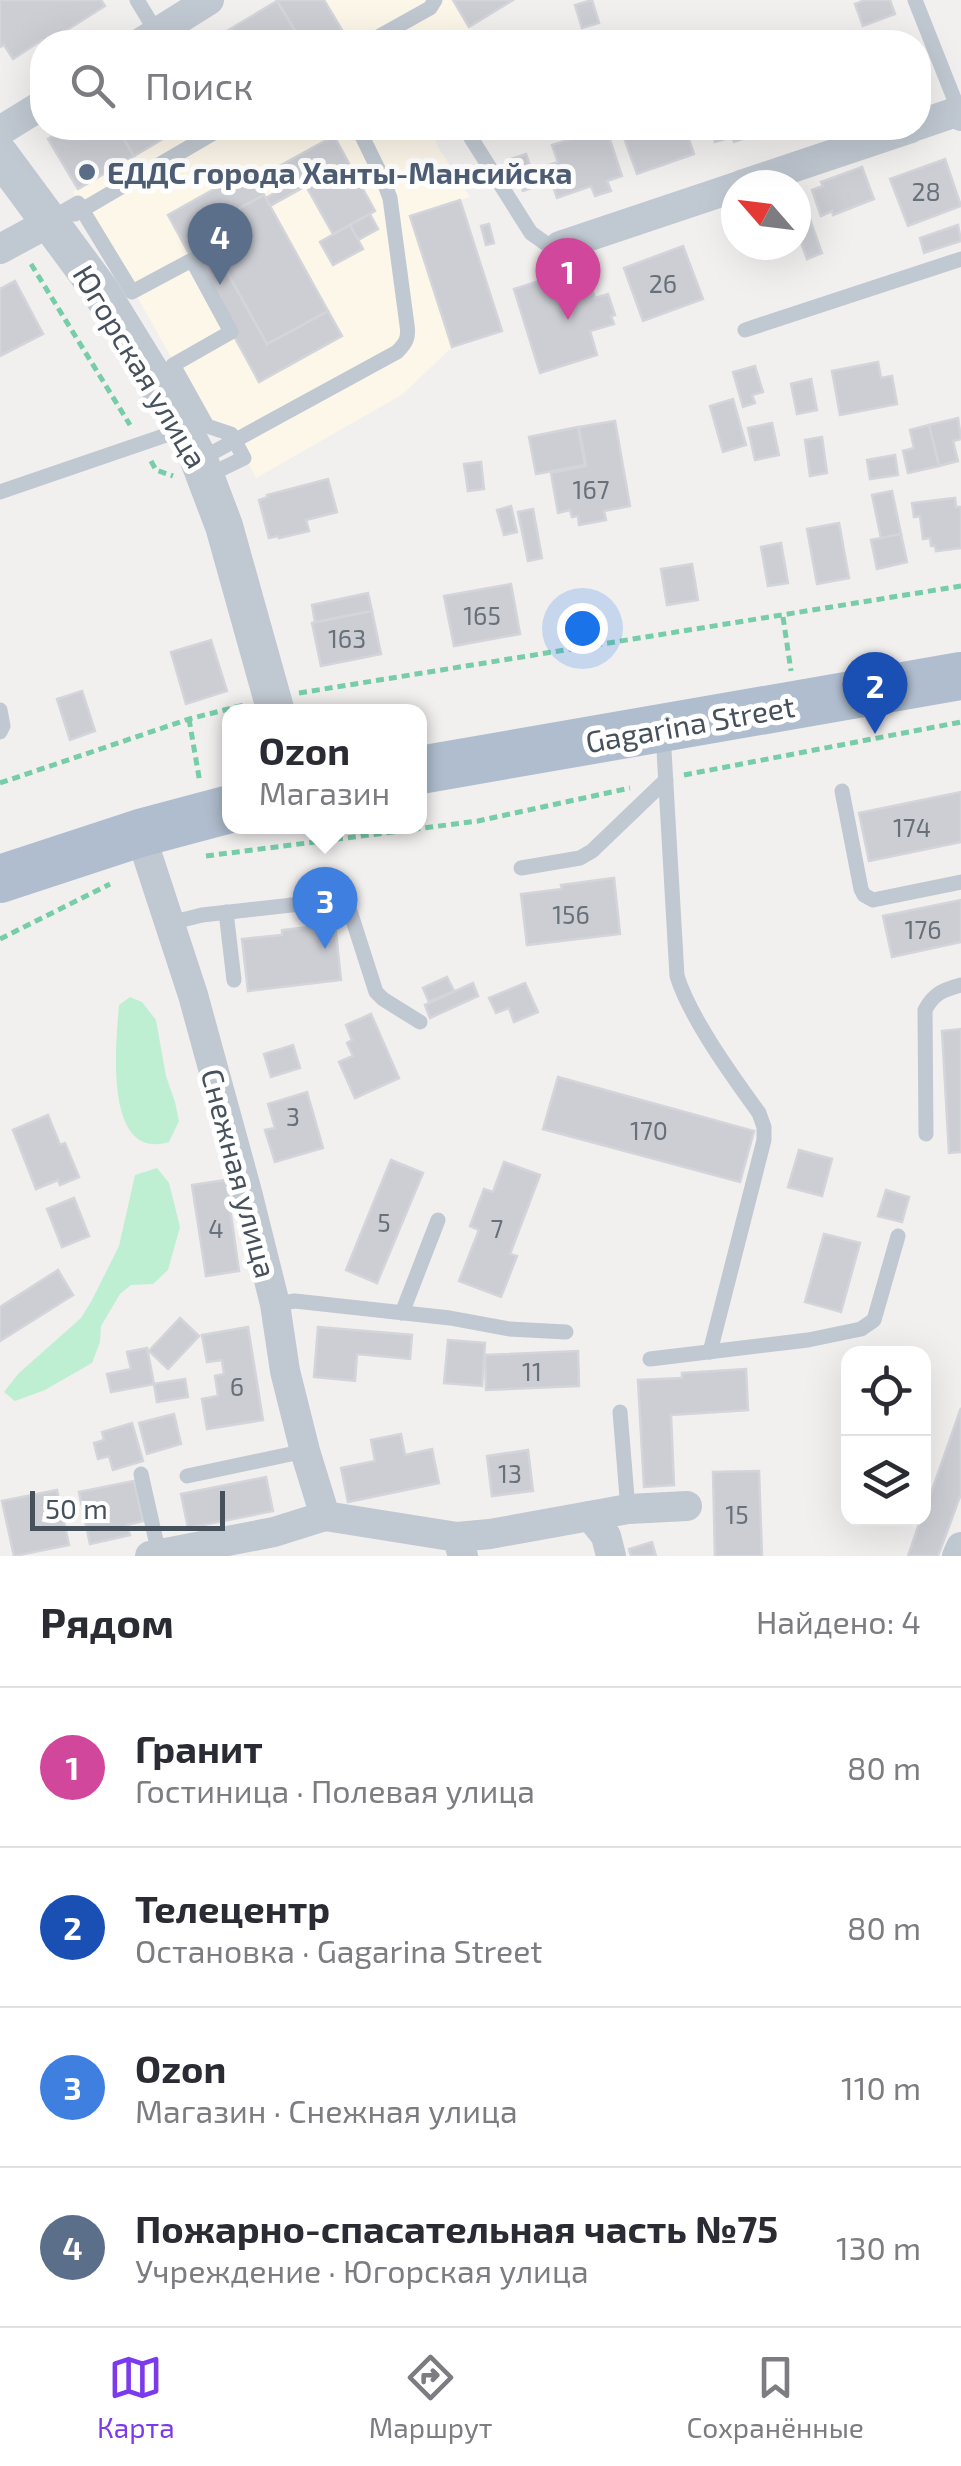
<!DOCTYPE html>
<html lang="ru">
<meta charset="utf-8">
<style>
:root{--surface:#fff;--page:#f7f7f7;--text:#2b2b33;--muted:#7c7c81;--line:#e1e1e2;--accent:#7c3aed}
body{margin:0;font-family:"Exo 2",sans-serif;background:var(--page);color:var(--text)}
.controls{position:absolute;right:30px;bottom:30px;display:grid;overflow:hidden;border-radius:20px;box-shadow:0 10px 40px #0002}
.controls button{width:90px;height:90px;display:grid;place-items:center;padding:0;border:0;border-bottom:2px solid var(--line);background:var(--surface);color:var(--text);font:50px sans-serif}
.compass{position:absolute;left:721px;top:170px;width:90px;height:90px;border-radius:50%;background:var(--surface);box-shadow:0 10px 40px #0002;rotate:298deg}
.scale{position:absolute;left:30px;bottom:25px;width:195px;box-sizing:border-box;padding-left:10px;border:5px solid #47515c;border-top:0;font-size:28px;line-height:35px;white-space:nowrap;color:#47515c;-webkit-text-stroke:8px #fff;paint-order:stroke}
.you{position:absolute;left:582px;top:628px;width:35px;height:35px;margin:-25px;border:8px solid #fff;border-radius:50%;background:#1a73e8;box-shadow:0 0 0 15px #1a73e833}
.badge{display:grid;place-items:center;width:65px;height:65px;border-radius:50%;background:var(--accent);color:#fff;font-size:32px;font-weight:700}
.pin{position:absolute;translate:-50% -82px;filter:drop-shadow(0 2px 5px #0008)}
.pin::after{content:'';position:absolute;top:52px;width:35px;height:30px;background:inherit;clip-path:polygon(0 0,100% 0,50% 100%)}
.popup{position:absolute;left:222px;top:704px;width:205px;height:130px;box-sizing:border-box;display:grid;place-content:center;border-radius:20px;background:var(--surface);filter:drop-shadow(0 2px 8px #0005);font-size:32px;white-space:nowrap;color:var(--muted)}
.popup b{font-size:38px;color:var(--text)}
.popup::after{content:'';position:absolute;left:50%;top:100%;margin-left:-20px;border:20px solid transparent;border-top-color:var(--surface)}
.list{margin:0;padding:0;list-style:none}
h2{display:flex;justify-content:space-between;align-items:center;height:130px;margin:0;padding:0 40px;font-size:42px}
h2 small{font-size:32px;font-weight:400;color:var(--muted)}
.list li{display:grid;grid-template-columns:65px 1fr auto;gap:30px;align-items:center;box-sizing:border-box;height:160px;padding:0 40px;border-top:2px solid var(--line)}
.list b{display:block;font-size:38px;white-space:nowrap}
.list p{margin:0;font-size:32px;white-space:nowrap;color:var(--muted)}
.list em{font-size:32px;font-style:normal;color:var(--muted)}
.icon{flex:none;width:55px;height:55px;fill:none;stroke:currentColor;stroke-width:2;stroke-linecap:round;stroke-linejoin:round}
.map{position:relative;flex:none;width:961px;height:1556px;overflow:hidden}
.search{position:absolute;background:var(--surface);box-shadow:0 10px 40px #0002;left:30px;right:30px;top:30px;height:110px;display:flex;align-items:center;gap:25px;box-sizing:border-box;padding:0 35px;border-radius:40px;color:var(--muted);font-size:38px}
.sheet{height:770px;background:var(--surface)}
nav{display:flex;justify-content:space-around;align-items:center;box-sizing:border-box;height:140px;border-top:2px solid var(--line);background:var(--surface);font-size:28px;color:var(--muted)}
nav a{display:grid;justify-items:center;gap:5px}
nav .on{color:var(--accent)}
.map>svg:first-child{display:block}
.commercial{fill:#fcf7e9}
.green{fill:#beefd3}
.building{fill:#ccced4;stroke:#d3d5da;stroke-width:2.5}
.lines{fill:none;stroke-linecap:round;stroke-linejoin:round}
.path{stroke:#76cda7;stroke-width:5;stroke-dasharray:8 5;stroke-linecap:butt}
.service{stroke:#c0c8d1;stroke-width:15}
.minor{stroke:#c0c8d1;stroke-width:30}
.tertiary{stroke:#c0c8d1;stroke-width:38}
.primary{stroke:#afbdce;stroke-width:48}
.service-dot{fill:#5c6f8a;stroke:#fff;stroke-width:4}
.labels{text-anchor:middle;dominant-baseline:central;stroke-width:10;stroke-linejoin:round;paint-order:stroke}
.number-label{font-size:25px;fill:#68707a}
.service-label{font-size:30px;font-weight:bold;fill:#4e5e75;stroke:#fff;text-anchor:start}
.street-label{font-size:30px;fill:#47515c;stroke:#fff}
</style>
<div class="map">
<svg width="961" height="1556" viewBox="0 0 961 1556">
<rect width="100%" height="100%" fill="#f2efef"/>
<g class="commercial">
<path d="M279,0H513L470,27L471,30L449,42H208Z"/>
<path d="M67,128H431L438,147L470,197L460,200L502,331L452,347L403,394L256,478L233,433L209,425L134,291L73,192L78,188L48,139Z"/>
</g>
<g class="green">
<path d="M130,997L142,1002L156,1020L166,1076L175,1102L179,1121L169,1142C103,1162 116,1042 119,1005Z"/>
<path d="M157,1168L169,1183L180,1227L168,1270L153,1284L131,1285L120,1294L101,1326L100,1342L92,1363L45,1390L15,1401L4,1392L18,1374L81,1318L92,1300L119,1246L135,1175Z"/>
</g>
<g class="building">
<path d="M0,0H101L105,6L48,42L42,40L13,59L4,45L0,47Z"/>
<path d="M279,0H324L342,30L322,42H302L277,1Z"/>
<path d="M453,0H513L469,27Z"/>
<path d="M592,0L599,23L582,28L575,5Z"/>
<path d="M865,0H890L895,14L863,26L855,4Z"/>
<path d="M277,1L302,42H227L222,34Z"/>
<path d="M67,128H117L134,156L78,189L48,139Z"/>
<path d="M117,128H181L134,156Z"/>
<path d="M606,128L622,176L607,181L611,191L595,196L591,186L557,198L546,166L558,162L552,145Z"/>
<path d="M645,128H685L694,154L637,174L623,135Z"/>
<path d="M710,128H774L734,142L732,137L715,142Z"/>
<path d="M334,136L375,211L333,234L306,186L270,206L266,198L286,186L276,168Z"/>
<path d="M526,154L537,186L523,191L511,159Z"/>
<path d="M945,159L961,206L908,226L890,179Z"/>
<path d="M862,167L874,199L833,215L832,211L821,216L812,190L823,186L821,182Z"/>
<path d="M250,169L264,195L203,228L267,344L328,311L342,336L259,382L168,215Z"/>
<path d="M264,195L328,311L267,344L203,228Z"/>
<path d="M460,200L502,331L452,347L410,216Z"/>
<path d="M803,200L822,253L807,259L796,229V202Z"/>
<path d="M370,214L378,229L358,240L350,225Z"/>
<path d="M489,224L494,243L486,245L481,226Z"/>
<path d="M350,225L363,249L333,265L320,242Z"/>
<path d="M958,225L961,241L924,253L920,238Z"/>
<path d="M683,246L703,299L643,321L624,268Z"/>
<path d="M585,266L595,298L608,294L615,315L611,316L614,324L590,331L597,355L540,373L514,289Z"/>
<path d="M15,281L43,334L0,356V289Z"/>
<path d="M878,362L881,378L892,376L897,404L840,415L832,371Z"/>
<path d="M755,366L763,392L752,395L755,403L743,407L733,372Z"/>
<path d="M811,379L817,410L797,414L791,384Z"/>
<path d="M733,399L746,445L723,452L710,406Z"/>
<path d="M958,418L961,439L953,441L958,461L939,466L929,425Z"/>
<path d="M615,421L630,506L604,511L606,520L579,525L578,516L572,517L570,510L558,513L551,473L586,466L579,427Z"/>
<path d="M772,423L779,455L755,460L748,428Z"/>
<path d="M929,425L939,466L908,473L903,451L914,448L910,430Z"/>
<path d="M578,427L585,465L536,474L529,437Z"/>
<path d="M822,437L827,473L810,476L805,440Z"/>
<path d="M895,455L898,475L870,479L867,460Z"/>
<path d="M481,462L484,489L468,491L464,464Z"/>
<path d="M328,479L337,512L306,520L309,531L279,538L278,536L269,538L259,500L268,497L267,495Z"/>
<path d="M892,491L901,534L881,538L872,495Z"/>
<path d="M955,498L956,507H961V548L936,551L935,546H931L930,538L923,539L920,516L914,517L912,503Z"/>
<path d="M511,506L517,532L504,535L497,510Z"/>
<path d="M533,509L542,558L528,561L518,512Z"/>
<path d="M839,523L849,578L817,584L807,529Z"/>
<path d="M901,534L907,562L877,569L871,540Z"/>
<path d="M781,543L788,583L768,586L761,547Z"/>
<path d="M692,564L698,600L667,605L661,569Z"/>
<path d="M511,584L520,634L454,646L444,596Z"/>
<path d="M368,593L372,611L315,622L312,605Z"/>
<path d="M372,611L381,654L321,666L312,623Z"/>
<path d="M211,640L227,691L186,704L171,652Z"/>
<path d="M82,691L95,731L70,740L57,699Z"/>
<path d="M961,792V842L869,861L859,813Z"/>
<path d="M614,878L620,934L527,945L521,894L562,889L561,885Z"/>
<path d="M961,900V942L892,957L883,916Z"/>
<path d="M335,924L341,980L248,991L242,939L282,935V930Z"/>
<path d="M447,977L454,991L429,1002L423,988Z"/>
<path d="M473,983L478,996L430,1018L425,1005Z"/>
<path d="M525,983L538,1012L514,1022L509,1008L496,1013L489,998Z"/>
<path d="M371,1014L399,1078L355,1098L339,1062L353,1056L347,1043L352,1040L346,1025Z"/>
<path d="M961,1029V1152L949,1153L942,1031Z"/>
<path d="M293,1045L300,1068L271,1077L264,1054Z"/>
<path d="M558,1077L754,1131L740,1182L543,1129Z"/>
<path d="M307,1092L323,1148L275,1162L265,1130L275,1128L268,1104Z"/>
<path d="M48,1115L60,1145L65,1143L79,1177L60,1185L58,1180L36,1189L13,1130Z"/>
<path d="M799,1150L832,1159L822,1196L788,1187Z"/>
<path d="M391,1160L423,1173L377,1283L346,1270Z"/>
<path d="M504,1162L540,1175L510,1254L517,1256L501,1297L459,1281L479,1230L470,1226L484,1189L493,1192Z"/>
<path d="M226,1180L239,1271L206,1276L192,1185Z"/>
<path d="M886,1190L909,1197L902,1222L878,1216Z"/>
<path d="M74,1198L89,1236L62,1247L47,1209Z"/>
<path d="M824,1234L860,1243L841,1312L805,1302Z"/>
<path d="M58,1270L73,1295L0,1341V1307Z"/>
<path d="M180,1318L199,1336L168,1369L149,1351Z"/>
<path d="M248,1327L263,1420L207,1429L202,1399L218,1396L215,1376L224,1374L222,1360L207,1362L202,1335Z"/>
<path d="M318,1327L412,1335L410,1359L357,1354L355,1381L314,1377Z"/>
<path d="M448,1340L485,1343L482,1386L444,1383Z"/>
<path d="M147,1348L154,1384L111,1392L107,1374L131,1369L127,1352Z"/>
<path d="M578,1351L579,1386L486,1390L485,1355Z"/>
<path d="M746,1369L748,1410L671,1415L674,1485L644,1487L638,1380L682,1378V1373Z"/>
<path d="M185,1379L188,1397L157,1402L154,1384Z"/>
<path d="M961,1408V1494L938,1556H908L921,1518H924V1513Z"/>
<path d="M174,1414L181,1444L147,1454L139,1423Z"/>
<path d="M132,1423L143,1461L113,1470L109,1456L98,1459L94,1443L104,1440L102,1432Z"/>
<path d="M401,1434L405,1455L432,1449L439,1483L348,1502L341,1468L375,1461L371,1440Z"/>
<path d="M528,1450L533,1491L492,1496L487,1456Z"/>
<path d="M759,1471L762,1556H715L713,1472Z"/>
<path d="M266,1477L273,1511L188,1528L181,1494Z"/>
<path d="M134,1481L143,1521L127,1525L130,1535L90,1544L79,1492Z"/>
<path d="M57,1490L69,1545L14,1556L2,1501Z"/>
<path d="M652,1542L656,1556H631L629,1549Z"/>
</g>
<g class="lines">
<g class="path">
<path d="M31,264L130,425"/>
<path d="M151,461L156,470L173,476"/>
<path d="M783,617L791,671"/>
<path d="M299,693L961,586"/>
<path d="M189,719L200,783"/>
<path d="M684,775L961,722"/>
<path d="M0,783L189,719L244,705"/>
<path d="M206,856L478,821L630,788"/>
<path d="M0,939L110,884"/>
</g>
<g class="service">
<path d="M137,0L157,33"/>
<path d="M915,0L959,111"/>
<path d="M369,42L430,8L435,0"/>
<path d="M471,138L531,233L548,245L560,246"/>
<path d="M78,203L132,292L192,260L231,332L173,365L207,426L231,434L244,458L209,475L173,404L59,214Z"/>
<path d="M75,214L222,128"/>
<path d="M745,330L961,259"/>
<path d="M201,459L397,352C406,343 409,338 407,325L390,198L382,177L358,128"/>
<path d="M0,492L181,430"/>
<path d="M0,710L3,726L0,732"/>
<path d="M663,733L677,976C690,1018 733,1077 759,1113L764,1127V1140L710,1352"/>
<path d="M842,791L861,889L864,895L873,900L961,882"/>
<path d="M521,868L580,858L592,851L666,780"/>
<path d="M226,912L234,980"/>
<path d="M170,923L202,915L336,900L344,903L350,911L376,992L383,999L420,1022"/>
<path d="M926,1134L925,1010C934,993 943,990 961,985"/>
<path d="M275,1304L295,1301L450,1318L509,1329L566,1332"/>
<path d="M402,1313L438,1220"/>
<path d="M650,1359L808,1340L861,1329L874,1320L898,1236"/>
<path d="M620,1412L628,1509"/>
<path d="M141,1474L159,1554"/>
<path d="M187,1476L305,1451"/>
</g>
<g class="minor">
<path d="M142,42L209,0"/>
<path d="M918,125L959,111L961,116"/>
<path d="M0,131L42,105"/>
<path d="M741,185L911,128"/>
<path d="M560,246L736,187"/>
<path d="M0,249L50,222"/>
<path d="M140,833L193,995L247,1192L275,1304L285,1371L305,1451L325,1516L457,1537L463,1556"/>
<path d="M590,1516L606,1536L611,1556"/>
<path d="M457,1537L490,1534L628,1509L687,1506"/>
<path d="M150,1556L274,1532L325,1516"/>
<path d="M957,1556L961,1547"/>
</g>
<path class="tertiary" d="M0,155L99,289L171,406L199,460L224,526L276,712"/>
<g class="primary">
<path d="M420,770L961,676"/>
<path d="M0,879L140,833L230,809"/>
</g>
</g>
<circle class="service-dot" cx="87" cy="172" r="10"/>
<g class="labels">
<g class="number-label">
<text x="926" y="191">28</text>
<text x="663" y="283">26</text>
<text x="591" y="489">167</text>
<text x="482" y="615">165</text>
<text x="347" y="638">163</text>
<text x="912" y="827">174</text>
<text x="571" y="914">156</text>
<text x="923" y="929">176</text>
<text x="293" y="1116">3</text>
<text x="649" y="1130">170</text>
<text x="384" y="1222">5</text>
<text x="216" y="1228">4</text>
<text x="497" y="1228">7</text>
<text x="532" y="1371">11</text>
<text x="237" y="1386">6</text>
<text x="510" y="1473">13</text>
<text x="737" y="1514">15</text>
</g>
<g class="service-label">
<text x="107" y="172">ЕДДС города Ханты-Мансийска</text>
</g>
<g class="street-label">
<text transform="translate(141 366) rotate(59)">Югорская улица</text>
<text transform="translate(690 723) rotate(-10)">Gagarina Street</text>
<text transform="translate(240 1173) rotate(75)">Снежная улица</text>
</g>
</g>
</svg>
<div class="controls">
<button><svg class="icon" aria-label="locate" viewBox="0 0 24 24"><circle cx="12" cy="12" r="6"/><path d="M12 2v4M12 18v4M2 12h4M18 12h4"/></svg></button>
<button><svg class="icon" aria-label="layers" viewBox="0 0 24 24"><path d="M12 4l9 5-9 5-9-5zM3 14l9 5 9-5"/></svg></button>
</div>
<svg class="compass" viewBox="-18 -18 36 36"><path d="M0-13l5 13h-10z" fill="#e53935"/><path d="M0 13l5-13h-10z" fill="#7c7c81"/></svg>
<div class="scale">50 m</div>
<div class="you"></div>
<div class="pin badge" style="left:568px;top:320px;background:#d1479c">1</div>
<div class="pin badge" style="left:875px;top:734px;background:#1a4fb4">2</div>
<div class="pin badge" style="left:325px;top:949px;background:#3f7fe0">3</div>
<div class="popup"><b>Ozon</b>Магазин</div>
<div class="pin badge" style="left:220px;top:285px;background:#5c6f8a">4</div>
<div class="search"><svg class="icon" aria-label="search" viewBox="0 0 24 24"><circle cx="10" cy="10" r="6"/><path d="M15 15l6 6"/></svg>Поиск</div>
</div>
<section class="sheet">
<h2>Рядом<small>Найдено: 4</small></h2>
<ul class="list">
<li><span class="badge" style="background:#d1479c">1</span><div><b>Гранит</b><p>Гостиница · Полевая улица</p></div><em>80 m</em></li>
<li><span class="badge" style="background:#1a4fb4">2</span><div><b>Телецентр</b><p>Остановка · Gagarina Street</p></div><em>80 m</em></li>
<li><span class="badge" style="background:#3f7fe0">3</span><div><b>Ozon</b><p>Магазин · Снежная улица</p></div><em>110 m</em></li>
<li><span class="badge" style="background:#5c6f8a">4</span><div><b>Пожарно-спасательная часть №75</b><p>Учреждение · Югорская улица</p></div><em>130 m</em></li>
</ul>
</section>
<nav>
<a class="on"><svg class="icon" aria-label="map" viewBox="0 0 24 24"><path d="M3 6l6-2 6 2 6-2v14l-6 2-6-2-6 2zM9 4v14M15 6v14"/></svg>Карта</a>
<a><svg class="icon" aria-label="directions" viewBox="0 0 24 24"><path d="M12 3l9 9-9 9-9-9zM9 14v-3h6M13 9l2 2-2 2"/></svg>Маршрут</a>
<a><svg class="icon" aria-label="saved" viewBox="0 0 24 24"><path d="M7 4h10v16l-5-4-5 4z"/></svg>Сохранённые</a>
</nav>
